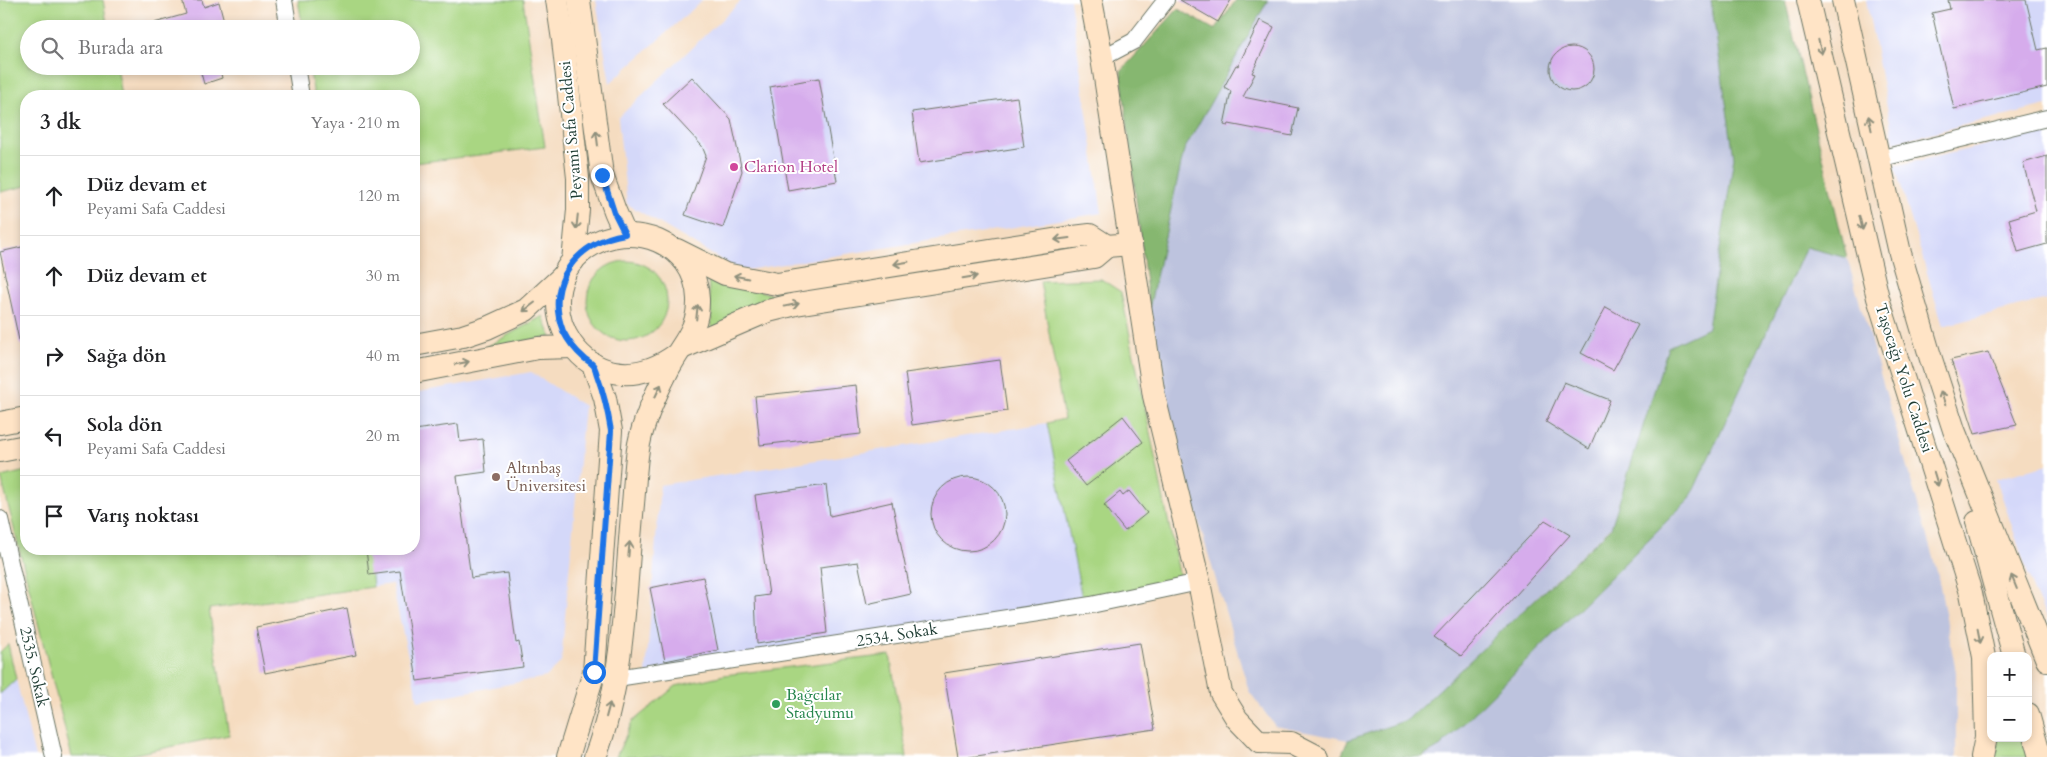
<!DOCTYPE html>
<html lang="tr">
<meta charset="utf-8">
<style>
:root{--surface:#fff;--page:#f2f2f2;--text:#202124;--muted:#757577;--line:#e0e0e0}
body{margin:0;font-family:Cardo,serif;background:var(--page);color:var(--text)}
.controls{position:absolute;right:15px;bottom:15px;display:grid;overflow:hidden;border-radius:10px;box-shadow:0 2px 8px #0003}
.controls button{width:45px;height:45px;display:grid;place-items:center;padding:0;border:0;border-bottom:1px solid var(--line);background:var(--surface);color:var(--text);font:25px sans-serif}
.stop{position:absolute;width:15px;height:15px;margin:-11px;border:4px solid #1a73e8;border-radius:50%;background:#fff}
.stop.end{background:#1a73e8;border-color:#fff;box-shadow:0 1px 5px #0008}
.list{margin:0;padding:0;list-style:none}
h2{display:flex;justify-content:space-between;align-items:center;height:65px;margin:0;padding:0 20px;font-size:21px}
h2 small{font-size:16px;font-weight:400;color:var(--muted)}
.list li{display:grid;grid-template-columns:32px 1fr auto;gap:15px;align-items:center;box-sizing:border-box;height:80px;padding:0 20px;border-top:1px solid var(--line)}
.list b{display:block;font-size:19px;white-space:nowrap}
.list p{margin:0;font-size:16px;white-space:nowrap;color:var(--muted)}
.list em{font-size:16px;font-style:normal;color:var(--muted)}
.icon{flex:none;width:28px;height:28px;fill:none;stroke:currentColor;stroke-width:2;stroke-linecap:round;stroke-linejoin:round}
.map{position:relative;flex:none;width:2047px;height:757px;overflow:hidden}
.search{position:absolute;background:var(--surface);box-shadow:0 2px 8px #0003;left:20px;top:20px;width:400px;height:55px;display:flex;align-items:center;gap:12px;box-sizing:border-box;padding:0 18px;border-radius:28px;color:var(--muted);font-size:19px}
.panel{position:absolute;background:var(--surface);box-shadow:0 2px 8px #0003;left:20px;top:90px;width:400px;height:465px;border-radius:20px}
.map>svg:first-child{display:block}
.built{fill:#d4d8f9}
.industrial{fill:#bdc3de}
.green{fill:#a9d682;stroke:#648a5b}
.forest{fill:#86b770;stroke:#527a52}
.building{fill:#d6acec}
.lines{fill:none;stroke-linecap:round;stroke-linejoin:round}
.street-casing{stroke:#6a7565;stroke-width:18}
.secondary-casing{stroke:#6a7565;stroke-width:24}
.street{stroke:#fff;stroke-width:16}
.secondary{stroke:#ffe4c6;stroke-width:22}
.oneway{stroke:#8f907d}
.route{stroke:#1a73e8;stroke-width:6}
.hotel-dot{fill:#d1479c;stroke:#fff;stroke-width:2}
.education-dot{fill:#8d6e63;stroke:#fff;stroke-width:2}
.leisure-dot{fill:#2e9e5b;stroke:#fff;stroke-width:2}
.labels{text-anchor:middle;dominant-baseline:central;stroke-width:4;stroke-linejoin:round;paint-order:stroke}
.street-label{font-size:16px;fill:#1f3d34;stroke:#fff}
.hotel-label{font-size:16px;fill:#b23c85;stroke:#fff;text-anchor:start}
.education-label{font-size:16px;fill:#785e54;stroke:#fff;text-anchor:start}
.leisure-label{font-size:16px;fill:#27864d;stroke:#fff;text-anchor:start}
</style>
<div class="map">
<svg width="2047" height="757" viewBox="0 0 2047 757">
<rect width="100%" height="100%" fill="#fff"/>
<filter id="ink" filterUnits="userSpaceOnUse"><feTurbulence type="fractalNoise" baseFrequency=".02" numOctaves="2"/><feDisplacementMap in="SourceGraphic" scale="10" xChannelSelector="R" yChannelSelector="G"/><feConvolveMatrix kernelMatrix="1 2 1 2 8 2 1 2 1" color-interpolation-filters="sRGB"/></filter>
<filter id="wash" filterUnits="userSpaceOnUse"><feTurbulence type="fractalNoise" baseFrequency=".0096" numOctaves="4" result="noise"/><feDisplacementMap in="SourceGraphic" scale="20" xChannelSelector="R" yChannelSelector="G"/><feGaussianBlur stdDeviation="1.12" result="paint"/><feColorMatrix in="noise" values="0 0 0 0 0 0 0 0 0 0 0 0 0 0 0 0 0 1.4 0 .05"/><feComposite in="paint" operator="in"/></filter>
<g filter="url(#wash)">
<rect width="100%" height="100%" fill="#f5dcc0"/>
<g class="built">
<path d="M596,0H703L610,83Z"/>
<path d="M742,0H1070L1102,213L740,271L627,204L618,118Z"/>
<path d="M1866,0H2047V105L1894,142Z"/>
<path d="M2047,131V299L1943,326L1895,166Z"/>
<path d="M531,372L584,406L561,662L546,677L418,701L392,584L209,609L198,549H414V393Z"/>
<path d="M1047,423L1083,603L646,674L660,485Z"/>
<path d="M2047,465V618L2034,592L1996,479Z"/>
<path d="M16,679L35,757H0V694Z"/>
</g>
<g class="industrial">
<path d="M1268,0H1711L1734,157L1708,328L1668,347L1611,527L1407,720L1348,740L1275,726L1249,691L1163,402L1149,309L1184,150Z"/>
<path d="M1806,247L1847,258L1938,575L1956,672V757H1423L1441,746L1690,498Z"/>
</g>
<g class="green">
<path d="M0,0H103L108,29H29V66H116L121,96H26V186L0,192Z"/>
<path d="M298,0H523L545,147L414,163V96H314L309,66H411V29H303Z"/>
<circle cx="627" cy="301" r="40"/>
<path d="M714,276L776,296L777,300L712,329L708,278Z"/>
<path d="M1101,279L1121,292L1181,583L1083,603L1047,423L1064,419L1040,281Z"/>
<path d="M543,316L551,337L488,346Z"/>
<path d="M26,471V549H369L373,587L209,609L229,735L120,757H72L1,477Z"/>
<path d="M8,644L16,679L0,694V652Z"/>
<path d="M890,655L907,757H616L632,722L676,686L724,675Z"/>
<path d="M1997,738H2023L2028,757H1995Z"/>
</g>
<g class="forest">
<path d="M1236,0H1268L1184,150L1149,309L1121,71L1178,9L1215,30Z"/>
<path d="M1711,0H1785L1847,258L1806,247L1690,498L1441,746L1422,757H1341L1348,740L1407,720L1611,528L1668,347L1708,328L1734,157Z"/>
</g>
<g id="blocks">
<g class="building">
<path d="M182,0H202L204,7L219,2L224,21L202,27L203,29H147V25L186,14Z"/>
<path d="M1180,0H1231L1218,22Z"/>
<path d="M1948,0H2026L2038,50L2047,48V87L1954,109L1932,13L1950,9Z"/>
<path d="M1260,20L1274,27L1252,73L1255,74L1243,97L1298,108L1292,136L1229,124L1228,126L1224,125L1231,91L1224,87L1236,65L1238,66Z"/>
<circle cx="1572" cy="69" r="22"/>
<path d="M199,66H219L222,78L204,84Z"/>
<path d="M692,77L731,119L742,171L723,228L685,215L706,156L702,146L663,104Z"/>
<path d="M819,78L837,181L788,190L770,87Z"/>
<path d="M1017,97L1024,147L919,163L912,112Z"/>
<path d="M2047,156V244L2018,252L2009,219L2036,211L2023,163Z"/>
<path d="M26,246V344L20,345L0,252Z"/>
<path d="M1606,307L1638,325L1613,370L1581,353Z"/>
<path d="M1988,352L2017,425L1975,434L1951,360Z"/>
<path d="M1000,360L1007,411L912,425L905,373Z"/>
<path d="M1564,382L1610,400L1589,449L1546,422Z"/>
<path d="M856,385L861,434L760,445L755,396Z"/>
<path d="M1123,416L1143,442L1086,486L1066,461Z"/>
<path d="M458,424L460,442L483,439L486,472L457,476L471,578L507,573L516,643L519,642L523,667L417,681L400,571L369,575L366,549H414V430Z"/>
<circle cx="968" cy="514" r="37"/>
<path d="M826,485L830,516L892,502L911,594L867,604L858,562L820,567L827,633L757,644L755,597L769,595L755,495Z"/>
<path d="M1129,491L1147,513L1125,531L1104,505L1120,492L1123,496Z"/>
<path d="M1545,520L1570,535L1461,656L1434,637Z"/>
<path d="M703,577L718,650L665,661L650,588Z"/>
<path d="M347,608L356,655L265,673L256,627Z"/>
<path d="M1140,643L1155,729L970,757H958L944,673Z"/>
</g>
</g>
</g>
<g filter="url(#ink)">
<use href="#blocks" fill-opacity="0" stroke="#6a7565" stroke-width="1"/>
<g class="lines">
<g class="street-casing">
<g id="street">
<path d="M284,0L289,29"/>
<path d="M1102,58L1134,41L1166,0"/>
<path d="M296,66L301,96"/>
<path d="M1878,159L2047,118"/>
<path d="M0,519L54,757"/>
<path d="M606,675L617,678L1091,605L1199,582"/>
</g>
</g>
<g class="secondary-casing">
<g id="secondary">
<path d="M557,0L563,40L578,178V210L573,261"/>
<path d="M579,0L602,175L615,211L625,234"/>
<path d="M1091,0L1102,58L1154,396L1199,582L1221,693L1237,719L1259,742L1291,743L1318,757"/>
<path d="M1808,0L1878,298L1971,593L1984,657L1986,737L1982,757"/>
<path d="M1843,0L1900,253L1930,356L1954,430L2047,660"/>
<path d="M677,250L725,274L777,284L1065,238L1090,235L1107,246"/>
<path d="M414,345L463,336L487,328L526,310L564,275"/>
<path d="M682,348L768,311L796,304L1094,257L1107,246L1131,244"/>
<path d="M414,372L538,348L573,347"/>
<path d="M0,423L26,418"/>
<path d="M0,451L26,446"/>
<path d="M1977,522L2014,656"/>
<path d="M2028,714L2040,757"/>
<path d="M568,757L594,672L611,431L605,398L593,364"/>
<path d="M595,757C625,678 625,587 633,504C635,484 635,463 639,444C644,418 657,391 669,368C682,343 699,330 698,299C696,242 630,218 587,248C516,297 587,419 676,355"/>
</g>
</g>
<use href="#street" class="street"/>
<use href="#secondary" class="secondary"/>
</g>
<defs><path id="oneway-shaft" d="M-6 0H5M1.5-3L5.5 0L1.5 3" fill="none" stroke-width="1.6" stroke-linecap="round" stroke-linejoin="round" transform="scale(1.25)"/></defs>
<g class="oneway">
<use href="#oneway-shaft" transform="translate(1820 47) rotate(77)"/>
<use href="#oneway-shaft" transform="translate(1870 123) rotate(-102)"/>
<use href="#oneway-shaft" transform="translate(597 138) rotate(-97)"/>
<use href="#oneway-shaft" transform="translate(577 222) rotate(96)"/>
<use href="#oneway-shaft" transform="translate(1861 223) rotate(77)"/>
<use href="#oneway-shaft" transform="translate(1062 239) rotate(173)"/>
<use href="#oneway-shaft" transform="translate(901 263) rotate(171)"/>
<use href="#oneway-shaft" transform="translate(741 277) rotate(-169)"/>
<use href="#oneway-shaft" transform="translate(970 277) rotate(-9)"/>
<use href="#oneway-shaft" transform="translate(792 305) rotate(-12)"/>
<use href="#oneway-shaft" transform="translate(529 307) rotate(143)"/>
<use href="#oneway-shaft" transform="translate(697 312) rotate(-84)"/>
<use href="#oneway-shaft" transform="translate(462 363) rotate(-11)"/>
<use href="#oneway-shaft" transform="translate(658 391) rotate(-65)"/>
<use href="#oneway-shaft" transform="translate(1943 398) rotate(-108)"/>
<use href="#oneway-shaft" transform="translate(1936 479) rotate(73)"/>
<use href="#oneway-shaft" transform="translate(629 549) rotate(-85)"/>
<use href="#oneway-shaft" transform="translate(2014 582) rotate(-112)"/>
<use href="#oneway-shaft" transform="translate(1979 636) rotate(79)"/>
<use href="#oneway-shaft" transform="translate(608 710) rotate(-75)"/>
</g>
</g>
<g class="lines" filter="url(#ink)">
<path class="route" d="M594,672L611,431C608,412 604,394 597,375C596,372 595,367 593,365C591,362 586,360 584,358C576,351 568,341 563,331C544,283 578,241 625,234L614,212L602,175"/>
</g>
<circle class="hotel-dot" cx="734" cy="167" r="5"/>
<circle class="education-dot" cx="496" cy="477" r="5"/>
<circle class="leisure-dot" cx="776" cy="704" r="5"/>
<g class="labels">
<g class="street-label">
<text transform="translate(571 130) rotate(-95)">Peyami Safa Caddesi</text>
<text transform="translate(1904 378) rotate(72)">Taşocağı Yolu Caddesi</text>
<text transform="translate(897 635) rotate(-9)">2534. Sokak</text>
<text transform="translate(34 667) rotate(77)">2535. Sokak</text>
</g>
<g class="hotel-label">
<text x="744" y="167">Clarion Hotel</text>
</g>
<g class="education-label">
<text x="506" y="468">Altınbaş<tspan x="506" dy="18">Üniversitesi</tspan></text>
</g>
<g class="leisure-label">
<text x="786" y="695">Bağcılar<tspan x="786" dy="18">Stadyumu</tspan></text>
</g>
</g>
</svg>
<div class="controls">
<button>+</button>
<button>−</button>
</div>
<div class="stop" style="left:594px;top:672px"></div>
<div class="stop end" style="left:602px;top:175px"></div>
<div class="search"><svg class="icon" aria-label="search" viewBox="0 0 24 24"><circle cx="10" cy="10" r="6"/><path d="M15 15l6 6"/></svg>Burada ara</div>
<section class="panel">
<h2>3 dk<small>Yaya · 210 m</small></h2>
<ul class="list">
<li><svg class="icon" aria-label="ahead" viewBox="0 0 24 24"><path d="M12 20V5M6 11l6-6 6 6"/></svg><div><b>Düz devam et</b><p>Peyami Safa Caddesi</p></div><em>120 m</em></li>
<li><svg class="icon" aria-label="ahead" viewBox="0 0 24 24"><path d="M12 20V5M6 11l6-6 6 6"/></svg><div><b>Düz devam et</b></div><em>30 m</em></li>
<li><svg class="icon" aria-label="right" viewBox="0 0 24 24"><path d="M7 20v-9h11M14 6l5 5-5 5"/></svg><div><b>Sağa dön</b></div><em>40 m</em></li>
<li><svg class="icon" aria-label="left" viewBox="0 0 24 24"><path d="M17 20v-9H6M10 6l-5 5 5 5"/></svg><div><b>Sola dön</b><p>Peyami Safa Caddesi</p></div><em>20 m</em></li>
<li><svg class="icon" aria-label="arrive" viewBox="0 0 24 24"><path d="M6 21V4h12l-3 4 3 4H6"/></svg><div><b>Varış noktası</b></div></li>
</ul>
</section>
</div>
